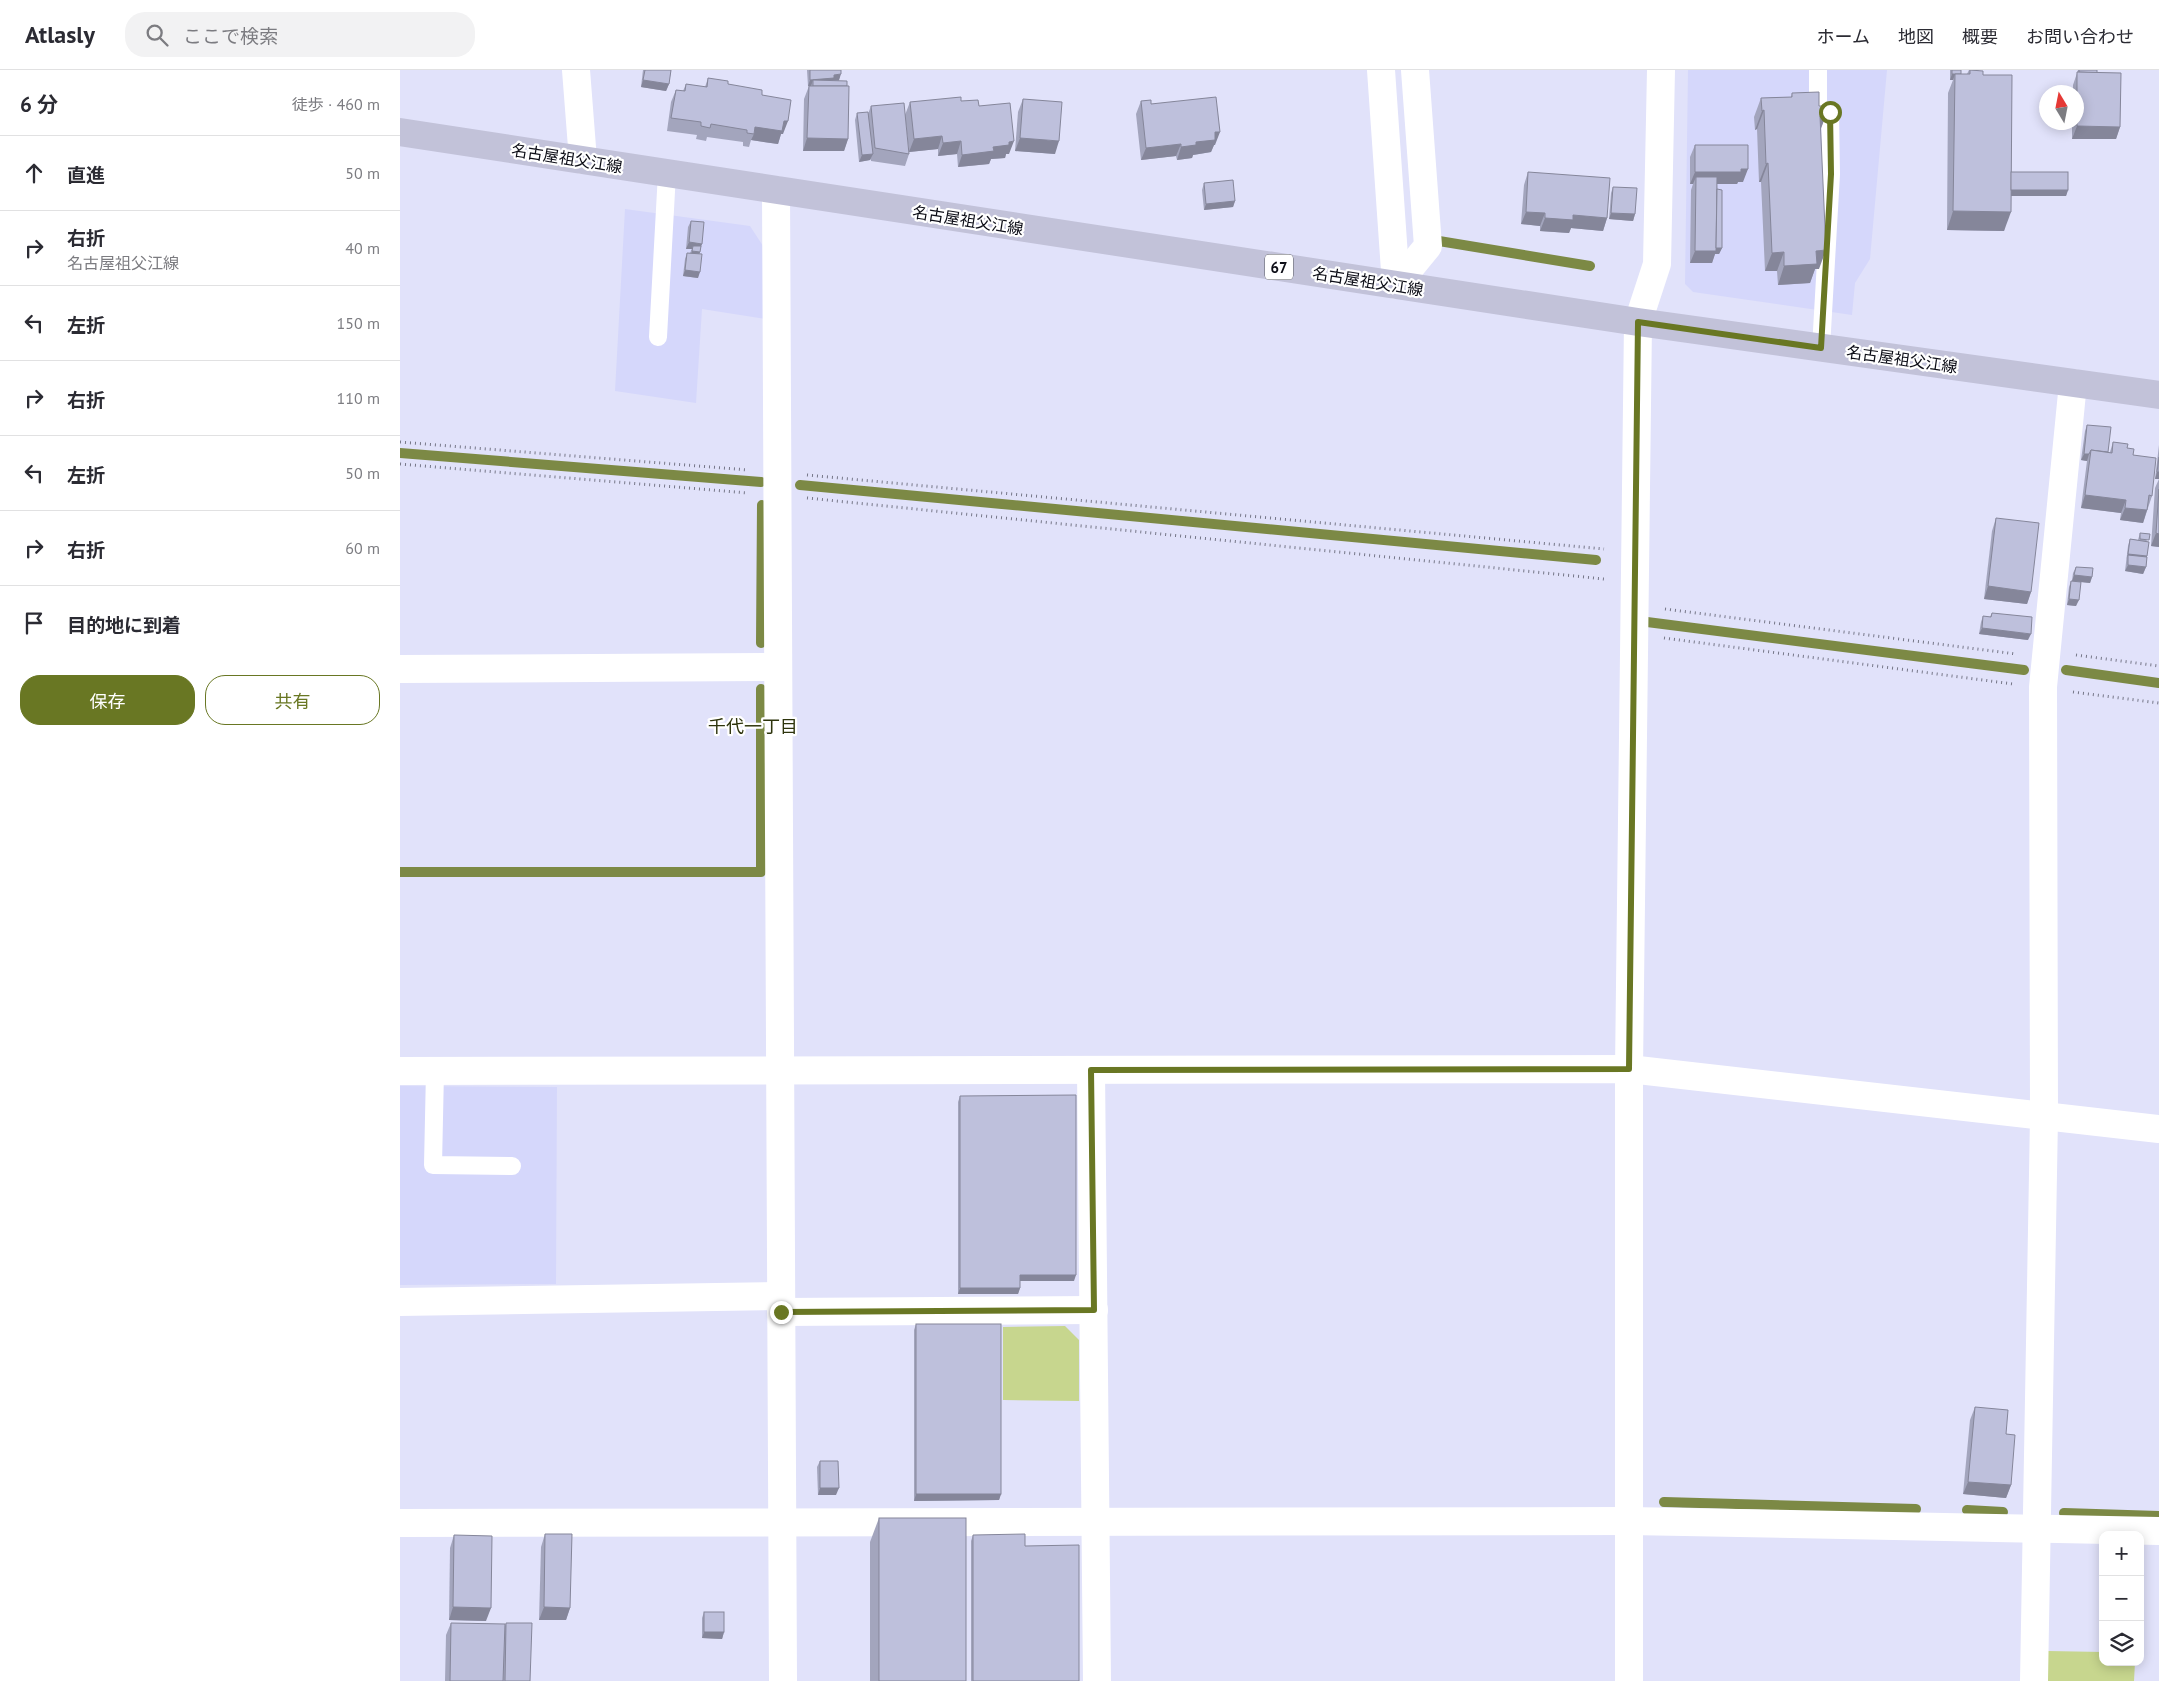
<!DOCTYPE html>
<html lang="ja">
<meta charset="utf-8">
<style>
:root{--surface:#fff;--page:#f2f2f3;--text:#2b2b33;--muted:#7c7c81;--line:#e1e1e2;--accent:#697723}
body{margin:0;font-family:"PT Sans","Noto Sans JP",sans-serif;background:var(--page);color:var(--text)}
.controls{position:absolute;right:15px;bottom:15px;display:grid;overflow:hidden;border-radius:10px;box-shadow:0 2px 12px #0003}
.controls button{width:45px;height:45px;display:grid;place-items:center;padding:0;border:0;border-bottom:1px solid var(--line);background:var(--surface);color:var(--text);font:25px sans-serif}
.compass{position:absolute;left:1639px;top:15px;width:45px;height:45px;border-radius:50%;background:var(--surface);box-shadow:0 2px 12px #0003;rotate:350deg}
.stop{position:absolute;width:15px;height:15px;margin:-11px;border:4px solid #697723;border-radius:50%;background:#fff}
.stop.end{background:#697723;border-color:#fff;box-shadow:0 1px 5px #0008}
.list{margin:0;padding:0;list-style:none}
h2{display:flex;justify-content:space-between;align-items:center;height:65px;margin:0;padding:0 20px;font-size:21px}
h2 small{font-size:16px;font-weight:400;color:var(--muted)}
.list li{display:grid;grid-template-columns:32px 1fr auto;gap:15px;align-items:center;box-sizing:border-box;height:75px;padding:0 20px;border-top:1px solid var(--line)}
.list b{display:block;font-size:19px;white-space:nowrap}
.list p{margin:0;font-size:16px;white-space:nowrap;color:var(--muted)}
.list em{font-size:16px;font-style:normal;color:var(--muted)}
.actions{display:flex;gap:10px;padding:15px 20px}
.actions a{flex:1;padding:11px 0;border:1px solid var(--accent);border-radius:20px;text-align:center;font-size:18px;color:var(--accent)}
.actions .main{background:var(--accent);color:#fff}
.icon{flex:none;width:28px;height:28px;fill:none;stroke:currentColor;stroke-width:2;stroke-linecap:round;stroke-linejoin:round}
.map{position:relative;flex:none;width:1759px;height:1611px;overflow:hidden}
header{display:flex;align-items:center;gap:30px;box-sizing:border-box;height:70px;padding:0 25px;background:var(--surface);border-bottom:1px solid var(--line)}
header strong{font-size:24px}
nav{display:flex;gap:28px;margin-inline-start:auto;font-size:18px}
.search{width:350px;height:45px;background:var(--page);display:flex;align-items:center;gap:12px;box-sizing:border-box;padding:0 18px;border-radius:20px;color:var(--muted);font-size:19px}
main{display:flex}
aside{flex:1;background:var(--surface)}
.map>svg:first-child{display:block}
.built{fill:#d5d7fb}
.green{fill:#c7d68e}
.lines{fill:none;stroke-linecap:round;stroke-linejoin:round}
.stream{stroke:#7c8945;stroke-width:10}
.path{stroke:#757687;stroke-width:3;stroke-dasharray:1 4;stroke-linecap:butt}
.lane{stroke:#fff;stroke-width:18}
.street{stroke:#fff;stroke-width:28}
.primary{stroke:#c2c2d9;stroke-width:28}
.wall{fill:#a3a5bd}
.shaded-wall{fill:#85869a}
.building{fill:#bec0dc;stroke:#85869a}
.route{stroke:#697723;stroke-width:6}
.labels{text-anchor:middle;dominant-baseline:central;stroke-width:4.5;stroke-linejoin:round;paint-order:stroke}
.shield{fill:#fff;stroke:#55565c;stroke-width:1}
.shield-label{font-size:15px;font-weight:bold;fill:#0c0d16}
.street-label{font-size:16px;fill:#0c0d16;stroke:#fff}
.neighbourhood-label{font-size:18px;fill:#2d340c;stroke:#fff}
</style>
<header>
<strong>Atlasly</strong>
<div class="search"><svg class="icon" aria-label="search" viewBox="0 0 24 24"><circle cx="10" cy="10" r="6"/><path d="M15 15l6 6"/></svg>ここで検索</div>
<nav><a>ホーム</a><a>地図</a><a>概要</a><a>お問い合わせ</a></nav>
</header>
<main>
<aside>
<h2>6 分<small>徒歩 · 460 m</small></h2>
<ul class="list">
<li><svg class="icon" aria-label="ahead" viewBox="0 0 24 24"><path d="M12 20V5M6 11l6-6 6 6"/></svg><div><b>直進</b></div><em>50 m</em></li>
<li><svg class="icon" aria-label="right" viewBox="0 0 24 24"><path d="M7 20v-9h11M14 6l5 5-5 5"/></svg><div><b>右折</b><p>名古屋祖父江線</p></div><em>40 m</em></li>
<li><svg class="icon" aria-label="left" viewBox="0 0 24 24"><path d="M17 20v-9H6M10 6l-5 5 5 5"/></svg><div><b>左折</b></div><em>150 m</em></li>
<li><svg class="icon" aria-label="right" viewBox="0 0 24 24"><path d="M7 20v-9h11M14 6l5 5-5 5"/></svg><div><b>右折</b></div><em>110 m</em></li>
<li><svg class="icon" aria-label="left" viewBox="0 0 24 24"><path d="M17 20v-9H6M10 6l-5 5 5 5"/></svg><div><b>左折</b></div><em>50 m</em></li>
<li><svg class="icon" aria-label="right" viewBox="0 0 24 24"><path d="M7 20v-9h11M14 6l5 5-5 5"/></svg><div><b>右折</b></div><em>60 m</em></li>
<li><svg class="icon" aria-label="arrive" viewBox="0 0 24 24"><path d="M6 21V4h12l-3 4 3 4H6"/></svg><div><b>目的地に到着</b></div></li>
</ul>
<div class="actions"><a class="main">保存</a><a>共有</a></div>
</aside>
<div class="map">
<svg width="1759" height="1611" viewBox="0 0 1759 1611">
<rect width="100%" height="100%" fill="#e1e2fa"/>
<g class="built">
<path d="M1288,0H1487L1470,189L1455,213L1452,245L1293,222L1285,214Z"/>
<path d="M225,139L350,156L365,179V249L302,239L296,333L215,321Z"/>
<path d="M0,1016L157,1017L156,1214L0,1215Z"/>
</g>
<g class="green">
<path d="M665,1256L679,1270V1331L603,1330V1257Z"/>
<path d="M1648,1581L1703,1582V1592H1735L1734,1611H1648Z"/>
</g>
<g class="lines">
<g class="stream">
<path d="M1039,171L1190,196"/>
<path d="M0,383L361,412"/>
<path d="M400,415L1196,490"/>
<path d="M1247,552L1624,600"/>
<path d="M361,573L362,435"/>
<path d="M1666,600L1759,613"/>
<path d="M0,802H361V619"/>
<path d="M1264,1432L1516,1439"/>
<path d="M1567,1440L1603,1442"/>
<path d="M1664,1443L1759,1446"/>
</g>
<g class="path">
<path d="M0,372L348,400"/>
<path d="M0,394L348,423"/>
<path d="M407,405L1204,479"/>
<path d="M407,428L1204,509"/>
<path d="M1265,539L1616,584"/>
<path d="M1264,568L1613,614"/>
<path d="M1676,585L1759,596"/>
<path d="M1673,622L1759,633"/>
</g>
<g class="lane">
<path d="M1418,0V42H1430L1431,104L1421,278"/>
<path d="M258,267L267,103"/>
<path d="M35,1001L33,1095L112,1096"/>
</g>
<g class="street">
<path d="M176,0L183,90"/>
<path d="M981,0L996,215"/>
<path d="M376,120L383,1611"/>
<path d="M996,215L1028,176L1015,0"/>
<path d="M0,599L378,597"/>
<path d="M691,1000L697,1611"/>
<path d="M0,1001L1229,999L1759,1059"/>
<path d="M0,1232L381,1226"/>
<path d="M381,1242L694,1240"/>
<path d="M0,1453L1229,1451L1759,1461"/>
<path d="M1229,1611V999L1238,252L1257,194L1261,0"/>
<path d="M1634,1611L1644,1047L1643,617L1673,313"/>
</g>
<path class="primary" d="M0,62L1238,252L1759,325"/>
</g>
<g class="wall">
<path d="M243,0H271L269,14L266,21L241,17Z"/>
<path d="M407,0H441L439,10L448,69L444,81H403L404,29L409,16H411H408Z"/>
<path d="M1550,0H1561V4H1567L1569,0H1578L1583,5L1611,102L1668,120L1666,126H1611L1604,161L1547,160L1548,23L1553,10H1550Z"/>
<path d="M1678,0H1697V3L1720,57L1716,69H1672V52H1676V22H1673V15Z"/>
<path d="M308,8L362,25L383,64H381L378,74L351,70L349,77L343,76V72L307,67L306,71L296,69L297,65L267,61L271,32L276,20L283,21L286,14L305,17Z"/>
<path d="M1392,23L1419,36L1426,45L1420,60L1419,199H1415L1410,213L1378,215L1377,201H1365L1361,112H1359L1357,59L1355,60L1354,47L1361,28L1391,27Z"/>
<path d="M623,29L655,84L615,81L618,42Z"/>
<path d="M561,31L579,36L609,84H606L605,88L591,89L589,94L558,97L557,84L538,86V79L509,82L505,45L510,32Z"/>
<path d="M741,31L751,34L815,75H814L811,82L793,85L792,88L777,90L776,86L741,90L736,44Z"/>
<path d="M471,36L509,84L505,96L471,91V89L470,90L459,92L455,50L457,43L468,44Z"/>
<path d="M1295,75L1343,112H1338L1337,114H1317L1322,178L1319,184H1315L1312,193H1290L1291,120L1293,114H1290V87Z"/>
<path d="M1128,102L1207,148L1203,161L1171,158L1169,163L1140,161V156L1121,154L1124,115Z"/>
<path d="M804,113L835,131L833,137L804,140L802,120Z"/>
<path d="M1213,117L1235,144L1233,151L1209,149L1211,123Z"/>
<path d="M291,151L302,174L299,184L298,208L283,206L285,189L287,183H290L292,179H286L288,157Z"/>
<path d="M1687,355L1708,382H1710L1713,372L1727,378L1733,385L1752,426L1743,453L1720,450L1721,443L1681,438L1687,391L1681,390L1685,361Z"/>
<path d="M1759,375V477L1751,476L1755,418L1759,409H1755Z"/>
<path d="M1596,448L1631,522L1627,534L1584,529L1592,461Z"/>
<path d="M1740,463L1748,472L1746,497L1743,504L1725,501L1728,476L1730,469L1738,470Z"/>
<path d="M1676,497L1692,507L1690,513L1681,512L1676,536L1667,535L1669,517L1671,511H1672L1673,503Z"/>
<path d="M1592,543L1628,570L1579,564L1581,552L1583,546L1590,547Z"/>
<path d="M560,1026L674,1211H620V1218L618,1224H558V1032Z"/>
<path d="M516,1254L601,1424L599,1430L514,1431V1260Z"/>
<path d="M1575,1337L1606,1364L1611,1415L1606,1428L1563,1424L1570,1350Z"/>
<path d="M420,1391L436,1425H418L417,1397Z"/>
<path d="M479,1448L566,1611H470V1472Z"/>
<path d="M145,1464L170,1538L166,1550H139L141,1477Z"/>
<path d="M54,1465L86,1551L49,1550L50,1478Z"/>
<path d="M573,1465L625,1476L679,1611H571V1471Z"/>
<path d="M304,1542L324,1562L322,1569L302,1568V1548Z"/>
<path d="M51,1553L105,1556L106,1553L130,1611H45L46,1565Z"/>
</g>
<g class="shaded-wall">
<path d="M441,4L439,10H413L411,16H408L410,10Z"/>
<path d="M1552,4H1555L1553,10H1550Z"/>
<path d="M243,10L269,14L266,21L241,17Z"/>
<path d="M1364,40L1357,59L1355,60L1362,41Z"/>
<path d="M1426,45L1419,64L1420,46Z"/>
<path d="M384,51H388L383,64H381L378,74L351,70L354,64L355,57Z"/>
<path d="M1677,56L1720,57L1716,69H1672Z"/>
<path d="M815,62H820L815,75H814L811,82L793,85L792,88L777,90L781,77Z"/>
<path d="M542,66L538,79L509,82L514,69Z"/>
<path d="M407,68L448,69L444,81H403Z"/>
<path d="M620,68L659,71L655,84L615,81Z"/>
<path d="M561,71L557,84L538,86L543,73Z"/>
<path d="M614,71L609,84H606L605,88L591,89L589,94L558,97L562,85L609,72Z"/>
<path d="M781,74L776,86L741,90L746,78Z"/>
<path d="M473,84L470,90L459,92L462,85Z"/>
<path d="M1368,93L1361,112H1359L1366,94Z"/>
<path d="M1341,99H1348L1343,112H1338L1337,114H1296V107L1293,114H1290L1295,102Z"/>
<path d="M1608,120H1668L1666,126H1605Z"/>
<path d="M835,131L833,137L804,140L806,134Z"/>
<path d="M1553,141L1611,142L1604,161L1547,160Z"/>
<path d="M1126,142L1145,143L1140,156L1121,154Z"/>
<path d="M1211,143L1235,144L1233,151L1209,149Z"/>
<path d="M1173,145L1207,148L1203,161L1171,158L1169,163L1140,161L1145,148Z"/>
<path d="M289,172L302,174L299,180L293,176L292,179H286Z"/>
<path d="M1316,178H1322L1319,184H1315L1312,193H1290L1295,181Z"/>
<path d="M1426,180L1419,199H1415L1410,213L1378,215L1384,196L1416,181Z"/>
<path d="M292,181L300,182L298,188H290Z"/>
<path d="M1384,182L1377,201H1365L1372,183Z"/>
<path d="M285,200L300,202L298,208L283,206Z"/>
<path d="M1684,384H1689L1687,391L1681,390Z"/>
<path d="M1757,402H1759V409H1755Z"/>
<path d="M1685,425L1726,430L1721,443L1681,438Z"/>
<path d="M1725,438L1747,440L1743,453L1720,450Z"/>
<path d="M1756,463L1759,464V477L1751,476Z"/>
<path d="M1728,484L1747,486L1745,493L1728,485L1726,490Z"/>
<path d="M1728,495L1746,497L1743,504L1725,501Z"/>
<path d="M1674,505L1692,507L1690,513L1672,511Z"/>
<path d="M1588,516L1631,522L1627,534L1584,529Z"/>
<path d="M1669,529L1679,530L1676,536L1667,535Z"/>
<path d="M1582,558L1631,564L1628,570L1579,564Z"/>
<path d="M620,1205H676L674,1211H617Z"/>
<path d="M560,1218H620L618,1224H558Z"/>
<path d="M1568,1412L1611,1415L1606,1428L1563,1424Z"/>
<path d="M420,1418H439L436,1425H418Z"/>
<path d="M516,1424H601L599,1430L514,1431Z"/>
<path d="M53,1537L91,1538L86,1551L49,1550Z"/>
<path d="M144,1537L170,1538L166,1550H139Z"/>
<path d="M304,1562H324L322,1569L302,1568Z"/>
</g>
<g class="building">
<path d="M245,0H271L269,14L243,10Z"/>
<path d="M410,0H441V4L434,5V8L410,10Z"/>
<rect x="1552" y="0" width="9" height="4"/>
<path d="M1570,0L1583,1V5H1612L1611,142L1553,141L1555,4H1570Z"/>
<path d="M1679,0H1697V3L1679,2Z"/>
<path d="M1677,2L1721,3L1720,57L1677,56Z"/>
<path d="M308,8L328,11V14L362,20V25L391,30L388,51H384L382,61L355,57L354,64L347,63V60L311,54L310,58L301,56V52L271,48L276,20L285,21L286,14L307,17Z"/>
<path d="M413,10L447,11V16H413Z"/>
<path d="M409,16H449L448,69L407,68Z"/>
<path d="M1419,22V36H1426V45L1420,46L1426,180L1416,181L1417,194L1384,196V182L1372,183L1368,93L1366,94L1364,40L1362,41L1361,28L1392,27V23Z"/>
<path d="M561,27V31L578,30L579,36L610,33L614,71L609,72V75L593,77L594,81L562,85L561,71L543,73L542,66L514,69L510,32Z"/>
<path d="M816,27L820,62H815V70L796,72V75L781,77V74L746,78L741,31L751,30V34Z"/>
<path d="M623,29L662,32L659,71L620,68Z"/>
<path d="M504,33L509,84L475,78L471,36Z"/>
<path d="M468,42L473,84L462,85L457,43Z"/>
<path d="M1295,75H1348V99H1341V102H1295Z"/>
<path d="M1128,102L1210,108L1207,148L1173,145V150L1145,148V143L1126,142Z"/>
<rect x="1611" y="102" width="57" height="18"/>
<path d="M1296,107H1317L1316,181H1295Z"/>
<path d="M833,110L835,131L806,134L804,113Z"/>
<path d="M1213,117L1237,118L1235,144L1211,143Z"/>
<path d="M1317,119L1322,120V178H1316Z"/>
<path d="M291,151L304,152L302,174L289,172Z"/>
<path d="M293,176H301L300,182L292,181Z"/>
<path d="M287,183L302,184L300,202L285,200Z"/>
<path d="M1687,355L1711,357L1708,382L1691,380L1689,384H1684Z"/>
<path d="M1713,372L1728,374L1727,378L1734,379L1733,385L1756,388L1752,426L1749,425L1747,440L1725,438L1726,430L1685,425L1691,380L1712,383Z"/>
<path d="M1759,387V402H1757Z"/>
<path d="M1759,419V464L1756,463Z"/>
<path d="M1596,448L1639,453L1631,522L1588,516Z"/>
<path d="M1740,463L1750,464L1749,470L1740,469Z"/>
<path d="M1730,469L1749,472L1747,486L1728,484Z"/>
<path d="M1728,485L1747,487L1746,497L1728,495Z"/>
<path d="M1676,497L1693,498L1692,507L1674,505Z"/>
<path d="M1671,511L1681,512L1679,530L1669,529Z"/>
<path d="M1592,543L1632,547L1631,564L1582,558L1583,546L1591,547Z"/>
<path d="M676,1025V1205H620V1218H560V1026Z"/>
<rect x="516" y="1254" width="85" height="170"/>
<path d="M1575,1337L1608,1340L1606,1364L1615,1365L1611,1415L1568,1412Z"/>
<path d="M420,1391H438L439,1418H420Z"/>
<rect x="479" y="1448" width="87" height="163"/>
<path d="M145,1464H172L170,1538L144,1537Z"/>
<path d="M625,1464V1476L679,1475V1611H573V1465Z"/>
<path d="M54,1465L92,1466L91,1538L53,1537Z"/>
<rect x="304" y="1542" width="20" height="20"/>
<path d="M51,1553L105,1554L103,1611H50Z"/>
<path d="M106,1553H132L130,1611H105Z"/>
</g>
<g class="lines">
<path class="route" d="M381,1242L694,1240L691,1000L1229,999L1238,252L1421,278L1431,104L1430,42"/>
</g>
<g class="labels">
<rect class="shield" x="865" y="184.5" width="28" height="25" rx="4"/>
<g class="shield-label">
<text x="879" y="197">67</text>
</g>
<g class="street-label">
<text transform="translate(167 88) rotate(9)">名古屋祖父江線</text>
<text transform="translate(568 150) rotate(9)">名古屋祖父江線</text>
<text transform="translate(968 211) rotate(9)">名古屋祖父江線</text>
<text transform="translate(1502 289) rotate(8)">名古屋祖父江線</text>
</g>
<g class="neighbourhood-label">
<text x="353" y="656">千代一丁目</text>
</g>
</g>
</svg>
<div class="controls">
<button>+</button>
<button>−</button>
<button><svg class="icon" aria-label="layers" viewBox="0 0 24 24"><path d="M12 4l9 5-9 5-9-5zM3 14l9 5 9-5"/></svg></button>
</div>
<svg class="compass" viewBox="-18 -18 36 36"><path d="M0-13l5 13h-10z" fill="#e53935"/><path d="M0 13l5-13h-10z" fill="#7c7c81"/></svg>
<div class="stop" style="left:1430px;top:42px"></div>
<div class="stop end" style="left:381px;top:1242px"></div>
</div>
</main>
